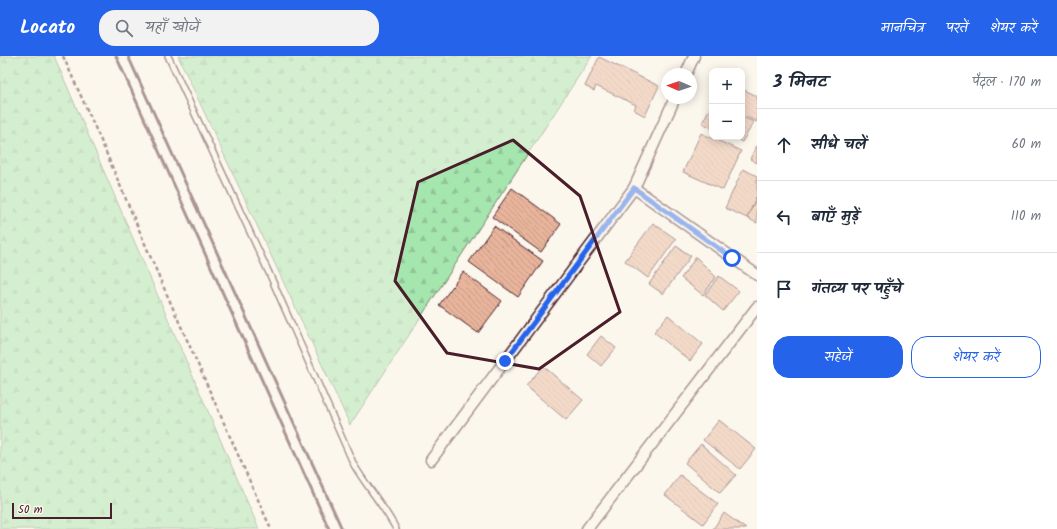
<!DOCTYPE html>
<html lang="hi">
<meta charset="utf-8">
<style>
:root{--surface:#fff;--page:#f2f2f3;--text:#1f2937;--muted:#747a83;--line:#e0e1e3;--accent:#2563eb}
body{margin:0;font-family:Kalam,"Playpen Sans Deva",sans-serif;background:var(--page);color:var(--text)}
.controls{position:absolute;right:12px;top:12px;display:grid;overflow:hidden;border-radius:8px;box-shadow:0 2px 10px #0003}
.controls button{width:36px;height:36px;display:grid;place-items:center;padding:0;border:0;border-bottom:1px solid var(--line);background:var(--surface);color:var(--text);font:20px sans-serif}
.compass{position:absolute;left:661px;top:12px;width:36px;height:36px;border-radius:50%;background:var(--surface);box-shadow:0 2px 10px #0003;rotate:272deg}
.scale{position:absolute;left:12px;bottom:10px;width:100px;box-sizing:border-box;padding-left:4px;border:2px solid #4a1f2b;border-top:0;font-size:11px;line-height:14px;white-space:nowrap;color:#4a1f2b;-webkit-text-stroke:3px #fbf7ec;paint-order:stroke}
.stop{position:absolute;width:12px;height:12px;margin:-9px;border:3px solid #2563eb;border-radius:50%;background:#fff}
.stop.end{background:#2563eb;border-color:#fff;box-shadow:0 1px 4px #0008}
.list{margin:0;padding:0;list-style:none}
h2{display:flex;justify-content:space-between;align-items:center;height:52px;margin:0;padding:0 16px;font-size:17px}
h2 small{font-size:13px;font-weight:400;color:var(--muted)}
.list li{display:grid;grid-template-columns:26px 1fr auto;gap:12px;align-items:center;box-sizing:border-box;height:72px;padding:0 16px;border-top:1px solid var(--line)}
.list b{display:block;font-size:15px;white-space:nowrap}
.list em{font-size:13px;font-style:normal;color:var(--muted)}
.actions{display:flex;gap:8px;padding:12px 16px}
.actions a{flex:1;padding:9px 0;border:1px solid var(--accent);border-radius:16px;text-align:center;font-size:14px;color:var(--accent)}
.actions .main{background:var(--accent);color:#fff}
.icon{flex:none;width:22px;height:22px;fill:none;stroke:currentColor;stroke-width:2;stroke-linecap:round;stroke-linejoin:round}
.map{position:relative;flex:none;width:757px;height:473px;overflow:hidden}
header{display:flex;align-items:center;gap:24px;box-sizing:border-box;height:56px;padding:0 20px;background:var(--accent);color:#fff}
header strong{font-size:19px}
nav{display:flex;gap:22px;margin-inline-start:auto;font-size:14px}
.search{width:280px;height:36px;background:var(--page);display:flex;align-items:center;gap:10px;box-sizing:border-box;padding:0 14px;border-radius:16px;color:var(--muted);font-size:15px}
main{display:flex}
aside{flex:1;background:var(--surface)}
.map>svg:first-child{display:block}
.forest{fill:url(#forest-firs);stroke:#78826c}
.building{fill:url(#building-back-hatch);stroke:#4a1f2b}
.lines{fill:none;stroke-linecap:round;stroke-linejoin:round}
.service-casing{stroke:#4a1f2b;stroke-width:8}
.minor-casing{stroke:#4a1f2b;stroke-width:13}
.path{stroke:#4a1f2b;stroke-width:2.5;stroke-dasharray:4 3;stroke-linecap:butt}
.service{stroke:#fbf7ec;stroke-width:5}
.minor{stroke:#fbf7ec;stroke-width:10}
.rail{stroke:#4a1f2b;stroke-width:3}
.route{stroke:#2563eb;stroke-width:5}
.marked{fill:none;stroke:#4a1f2b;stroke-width:3;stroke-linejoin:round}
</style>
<header>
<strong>Locato</strong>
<div class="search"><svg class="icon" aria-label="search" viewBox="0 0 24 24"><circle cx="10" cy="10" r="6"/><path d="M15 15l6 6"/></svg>यहाँ खोजें</div>
<nav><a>मानचित्र</a><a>परतें</a><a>शेयर करें</a></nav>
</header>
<main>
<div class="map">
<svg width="757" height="473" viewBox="0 0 757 473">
<defs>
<pattern id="forest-firs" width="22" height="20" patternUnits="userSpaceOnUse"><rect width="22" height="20" fill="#a5e5ae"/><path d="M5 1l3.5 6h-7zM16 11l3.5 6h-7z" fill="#90c496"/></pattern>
<pattern id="building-back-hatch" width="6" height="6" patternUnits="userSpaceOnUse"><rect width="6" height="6" fill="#e8b49b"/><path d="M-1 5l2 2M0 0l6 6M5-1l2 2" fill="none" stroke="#c89a86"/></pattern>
</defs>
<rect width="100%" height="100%" fill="#fbf7ec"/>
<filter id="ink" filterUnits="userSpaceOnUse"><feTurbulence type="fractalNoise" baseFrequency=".025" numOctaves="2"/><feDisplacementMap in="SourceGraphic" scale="8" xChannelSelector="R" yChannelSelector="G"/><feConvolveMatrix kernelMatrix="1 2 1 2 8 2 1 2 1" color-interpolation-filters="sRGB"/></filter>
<g filter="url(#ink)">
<g class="forest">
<path d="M0,0H54L259,473H0Z"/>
<path d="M178,0H592L350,369Z"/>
</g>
<g class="building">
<path d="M599,1L659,30L645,60L634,54L636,49L596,30L594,35L585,30Z"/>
<path d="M742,33L757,40V66L742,59Z"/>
<path d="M712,48V72L702,67Z"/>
<path d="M742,61L754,66L742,86L732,81H742Z"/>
<path d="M701,77L741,95L723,134L683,116Z"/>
<path d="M757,89V107L750,103Z"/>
<path d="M743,113L757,120V139L747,162L725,152Z"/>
<path d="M512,132L561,168L541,196L492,161Z"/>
<path d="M757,141V167L747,162Z"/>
<path d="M653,167L676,183L648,222L625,205Z"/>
<path d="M494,170L543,205L518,241L469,206Z"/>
<path d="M676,190L691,200L663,238L649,228Z"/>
<path d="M696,201L716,221L703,239L681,222Z"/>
<path d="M463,216L502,245L478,277L439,249Z"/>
<path d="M719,220L739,235L723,255L705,239Z"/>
<path d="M668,259L703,288L690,305L654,276Z"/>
<path d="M601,280L616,292L601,310L587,298Z"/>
<path d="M543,310L583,344L566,364L526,330Z"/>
<path d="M719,364L756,393L740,413L703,384Z"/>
<path d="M701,388L736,419L720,437L685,407Z"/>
<path d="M680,419L718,448L703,468L665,439Z"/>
<path d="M724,457L746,473H713Z"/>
</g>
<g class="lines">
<g class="service-casing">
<path id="service" d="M168,0L269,217L354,409C367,431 384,450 396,473"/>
</g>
<g class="minor-casing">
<g id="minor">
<path d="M686,18L694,0"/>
<path d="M634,132L757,219"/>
<path d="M431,404L634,132L675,42"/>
<path d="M587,473L757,251"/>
</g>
</g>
<path class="path" d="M63,0L102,87L160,223L271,473"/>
<use href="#service" class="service"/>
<use href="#minor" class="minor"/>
<g class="rail">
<path d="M116,0L329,473"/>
<path d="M128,0L342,473"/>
</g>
</g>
</g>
<g class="lines" filter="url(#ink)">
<path class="route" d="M505,305L634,132L732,202"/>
</g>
<path d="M0 0H757V473H0ZM513,84L580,140L620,256L539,313L447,297L395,225L418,126Z" fill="#fbf7ec" fill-opacity=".55" fill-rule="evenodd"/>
<path class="marked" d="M513,84L580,140L620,256L539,313L447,297L395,225L418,126Z"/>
</svg>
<div class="controls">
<button>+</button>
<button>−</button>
</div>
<svg class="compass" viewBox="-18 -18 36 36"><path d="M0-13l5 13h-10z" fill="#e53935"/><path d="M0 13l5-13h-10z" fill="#747a83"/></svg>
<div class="scale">50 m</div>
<div class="stop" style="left:732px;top:202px"></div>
<div class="stop end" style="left:505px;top:305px"></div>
</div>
<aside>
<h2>3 मिनट<small>पैदल · 170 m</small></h2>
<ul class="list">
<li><svg class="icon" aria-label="ahead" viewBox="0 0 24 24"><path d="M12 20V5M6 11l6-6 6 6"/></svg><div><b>सीधे चलें</b></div><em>60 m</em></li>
<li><svg class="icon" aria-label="left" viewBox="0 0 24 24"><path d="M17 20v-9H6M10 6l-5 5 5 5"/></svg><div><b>बाएँ मुड़ें</b></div><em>110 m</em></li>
<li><svg class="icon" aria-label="arrive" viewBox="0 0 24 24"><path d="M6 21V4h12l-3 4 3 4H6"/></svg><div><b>गंतव्य पर पहुँचे</b></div></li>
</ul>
<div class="actions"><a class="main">सहेजें</a><a>शेयर करें</a></div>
</aside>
</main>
